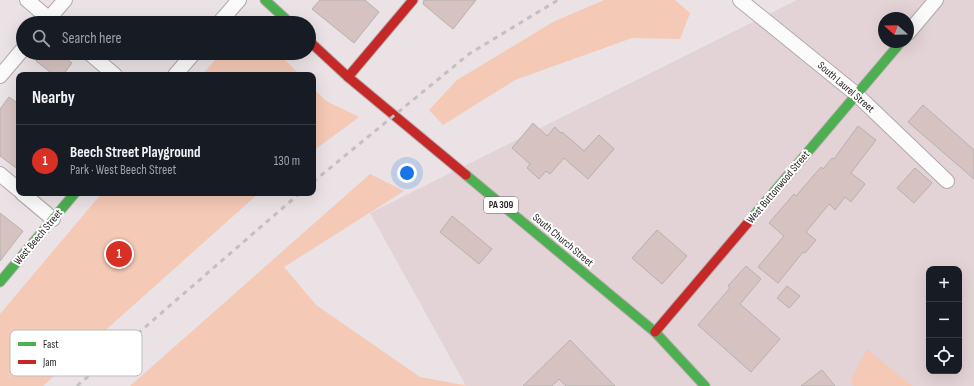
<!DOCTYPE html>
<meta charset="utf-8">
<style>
:root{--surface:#171b24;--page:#20242c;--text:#f1f3f6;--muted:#9ea1a6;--line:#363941;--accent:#d93025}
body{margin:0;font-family:"Sofia Sans Condensed",sans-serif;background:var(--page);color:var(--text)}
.controls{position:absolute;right:12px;bottom:12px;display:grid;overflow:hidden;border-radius:8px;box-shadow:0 4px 16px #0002}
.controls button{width:36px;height:36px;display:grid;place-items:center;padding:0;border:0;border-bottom:1px solid var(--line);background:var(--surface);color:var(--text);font:20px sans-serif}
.compass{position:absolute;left:878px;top:12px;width:36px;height:36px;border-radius:50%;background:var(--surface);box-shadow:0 4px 16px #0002;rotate:290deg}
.you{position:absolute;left:407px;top:173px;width:14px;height:14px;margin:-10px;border:3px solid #fff;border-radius:50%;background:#1a73e8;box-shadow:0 0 0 6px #1a73e833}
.badge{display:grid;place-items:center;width:26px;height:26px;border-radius:50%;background:var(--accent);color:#fff;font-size:13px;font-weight:700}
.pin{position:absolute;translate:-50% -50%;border:2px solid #fff;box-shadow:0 1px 4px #0006}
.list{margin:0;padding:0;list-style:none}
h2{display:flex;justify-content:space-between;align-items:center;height:52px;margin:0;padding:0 16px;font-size:17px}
h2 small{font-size:13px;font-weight:400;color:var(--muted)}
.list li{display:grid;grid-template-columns:26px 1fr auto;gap:12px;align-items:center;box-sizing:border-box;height:72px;padding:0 16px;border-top:1px solid var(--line)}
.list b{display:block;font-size:15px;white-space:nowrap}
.list p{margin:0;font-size:13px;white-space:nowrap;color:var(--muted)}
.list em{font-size:13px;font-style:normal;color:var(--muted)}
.icon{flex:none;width:22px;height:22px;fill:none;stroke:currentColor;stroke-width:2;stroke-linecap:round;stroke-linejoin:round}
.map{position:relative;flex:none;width:974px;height:386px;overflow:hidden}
.search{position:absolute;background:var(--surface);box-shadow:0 4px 16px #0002;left:16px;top:16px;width:300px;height:44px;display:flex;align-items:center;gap:10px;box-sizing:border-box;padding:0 14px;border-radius:22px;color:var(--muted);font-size:15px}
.panel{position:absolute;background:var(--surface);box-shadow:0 4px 16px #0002;left:16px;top:72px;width:300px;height:124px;border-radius:8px}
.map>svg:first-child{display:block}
.built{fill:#e4d3d6;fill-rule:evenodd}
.green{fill:#f4c9b6}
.building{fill:#d6c3c1;stroke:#b6b0b0}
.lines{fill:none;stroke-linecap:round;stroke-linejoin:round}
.street-casing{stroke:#b0aaab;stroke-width:16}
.fast-casing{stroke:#b0aaab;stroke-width:11}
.jam-casing{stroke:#b0aaab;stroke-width:11}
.street{stroke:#fcfbfb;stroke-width:14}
.fast{stroke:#4caf50;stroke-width:9}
.jam{stroke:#c62828;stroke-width:9}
.rail{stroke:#c2c0c0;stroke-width:3;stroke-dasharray:5 5;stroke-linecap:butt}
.labels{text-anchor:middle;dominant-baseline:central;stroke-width:4;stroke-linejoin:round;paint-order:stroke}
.shield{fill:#fff;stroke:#666262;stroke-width:1}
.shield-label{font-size:10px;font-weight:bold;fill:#241f1f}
.street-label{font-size:11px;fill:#241f1f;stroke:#fff}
.key{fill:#fff;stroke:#bdbcbc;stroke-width:1}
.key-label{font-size:11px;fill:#241f1f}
</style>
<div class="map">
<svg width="974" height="386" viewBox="0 0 974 386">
<rect width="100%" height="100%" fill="#eae2e4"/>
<path class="built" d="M797,0H974V386H466L370,213ZM884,18H908V42H884ZM929,269H959V371H929Z"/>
<g class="green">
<path d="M604,0H675L690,13L680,39L632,38L515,80L443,125L429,110L457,80L553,22Z"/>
<path d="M221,53H278L300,75H202Z"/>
<path d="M313,88L326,101L359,117L313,151Z"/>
<path d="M370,174L404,191L284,267L316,305L420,377L469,386H130Z"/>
<path d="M102,193H259L43,386H0V314Z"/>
<path d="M867,349L912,386H853L851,379Z"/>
</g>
<g class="building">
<path d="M320,0H365L379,12L354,43L312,9Z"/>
<path d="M424,0H476L453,29L423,4Z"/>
<path d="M41,53H59L72,63L63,75H54L36,61Z"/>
<path d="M9,97L19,104V170L0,156V109Z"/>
<path d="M923,105L974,150V179L908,122Z"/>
<path d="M533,123L547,136L555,127L561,133L562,132L584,151L599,135L614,149L588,179L564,158L550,174L546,171L539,179L527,168L530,164L512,148Z"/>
<path d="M858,126L876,140L851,173L865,184L851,202L845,197L835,210L829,204L806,232L816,240L805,253L803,252L778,283L758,267L784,236L769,223L794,194L796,196L821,167L823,169L832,158L834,159Z"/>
<path d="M915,168L932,183L914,203L897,188Z"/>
<path d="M0,213L23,231L0,261Z"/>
<path d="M452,216L492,249L479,264L440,232Z"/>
<path d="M657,230L687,256L662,284L632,258Z"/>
<path d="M746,266L761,279L740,304L780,339L751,372L698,325L730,288L728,286Z"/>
<path d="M787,286L800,296L789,308L777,298Z"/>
<path d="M570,340L615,386H566L559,379L552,386H523Z"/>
<path d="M822,370L835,386H801Z"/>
</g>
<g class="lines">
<g class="street-casing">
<g id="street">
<path d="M27,0L54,23"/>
<path d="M740,0L856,94L947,181"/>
<path d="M45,23L65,0"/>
<path d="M219,23L239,0"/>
<path d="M908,33L936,0"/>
<path d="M89,53L115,75"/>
<path d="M175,75L194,53"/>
<path d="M0,76L23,49"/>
<path d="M0,174L19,190"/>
<path d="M22,193L53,219"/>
</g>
</g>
<g class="fast-casing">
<g id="fast">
<path d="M265,0L290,23"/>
<path d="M466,175L655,332L705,386"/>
<path d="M751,219L901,42"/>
<path d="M0,282L75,193"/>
</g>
</g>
<g class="jam-casing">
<g id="jam">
<path d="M309,41L348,77L466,175"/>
<path d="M348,77L413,0"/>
<path d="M655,332L751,219"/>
</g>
</g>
<use href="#street" class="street"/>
<use href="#fast" class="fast"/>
<use href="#jam" class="jam"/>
<g class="rail">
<path d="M313,182L469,54L558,0"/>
<path d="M77,386L300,193"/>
</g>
</g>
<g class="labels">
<rect class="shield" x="484" y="197" width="34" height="16" rx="3"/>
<g class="shield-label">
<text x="501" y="205">PA 309</text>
</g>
<g class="street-label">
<text transform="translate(846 87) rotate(41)">South Laurel Street</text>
<text transform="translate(778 187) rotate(-50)">West Buttonwood Street</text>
<text transform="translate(38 237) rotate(-50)">West Beech Street</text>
<text transform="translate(563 240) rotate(40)">South Church Street</text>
</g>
</g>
<rect x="10" y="330" width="132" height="46" rx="6" class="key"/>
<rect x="18" y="342" width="18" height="4" fill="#4caf50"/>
<rect x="18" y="360" width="18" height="4" fill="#c62828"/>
<g class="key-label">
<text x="43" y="348">Fast</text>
<text x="43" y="366">Jam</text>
</g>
</svg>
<div class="controls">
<button>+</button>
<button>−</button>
<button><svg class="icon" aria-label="locate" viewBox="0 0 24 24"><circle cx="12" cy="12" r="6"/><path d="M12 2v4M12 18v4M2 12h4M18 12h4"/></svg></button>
</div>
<svg class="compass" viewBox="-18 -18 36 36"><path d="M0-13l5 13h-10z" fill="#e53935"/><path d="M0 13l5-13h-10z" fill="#9ea1a6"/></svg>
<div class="you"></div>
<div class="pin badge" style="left:119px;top:254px">1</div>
<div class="search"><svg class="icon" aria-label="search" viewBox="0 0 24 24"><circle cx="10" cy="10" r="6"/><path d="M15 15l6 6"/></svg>Search here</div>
<section class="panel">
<h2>Nearby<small></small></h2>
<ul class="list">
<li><span class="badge">1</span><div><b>Beech Street Playground</b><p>Park · West Beech Street</p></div><em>130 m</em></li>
</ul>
</section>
</div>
